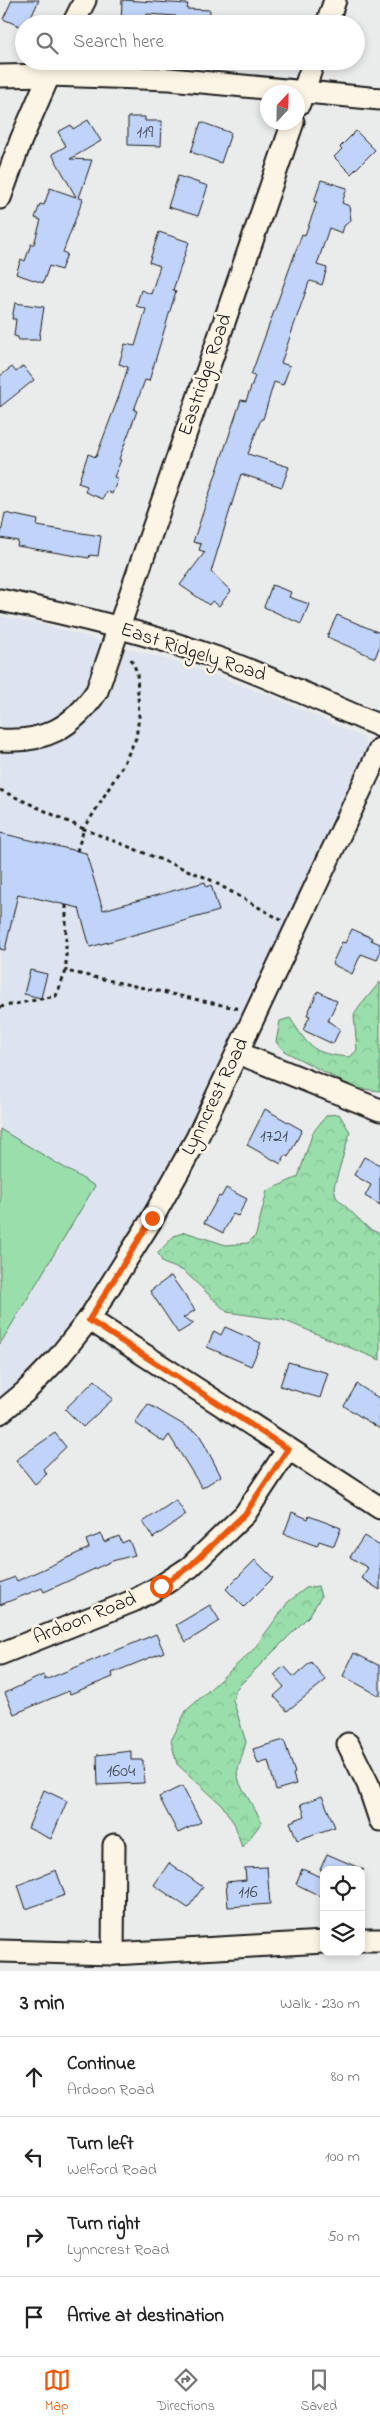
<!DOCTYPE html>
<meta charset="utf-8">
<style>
:root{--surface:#fff;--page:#f6f6f6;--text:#222;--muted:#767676;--line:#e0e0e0;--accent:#ea580c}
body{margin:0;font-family:"Indie Flower",sans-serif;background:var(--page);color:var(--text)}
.controls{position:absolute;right:15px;bottom:15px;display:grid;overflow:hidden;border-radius:10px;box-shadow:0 2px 8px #0003}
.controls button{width:45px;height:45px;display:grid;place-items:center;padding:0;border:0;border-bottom:1px solid var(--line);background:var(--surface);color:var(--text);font:25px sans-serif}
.compass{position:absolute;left:260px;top:85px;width:45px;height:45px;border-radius:50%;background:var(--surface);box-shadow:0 2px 8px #0003;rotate:22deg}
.stop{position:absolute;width:15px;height:15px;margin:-11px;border:4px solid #ea580c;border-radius:50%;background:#fff}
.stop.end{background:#ea580c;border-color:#fff;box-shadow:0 1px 5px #0008}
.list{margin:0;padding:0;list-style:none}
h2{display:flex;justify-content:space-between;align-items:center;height:65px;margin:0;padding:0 20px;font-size:21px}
h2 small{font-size:16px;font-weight:400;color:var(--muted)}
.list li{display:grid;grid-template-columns:32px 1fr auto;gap:15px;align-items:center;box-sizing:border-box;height:80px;padding:0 20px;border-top:1px solid var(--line)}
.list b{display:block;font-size:19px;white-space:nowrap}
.list p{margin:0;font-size:16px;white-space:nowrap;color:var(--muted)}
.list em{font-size:16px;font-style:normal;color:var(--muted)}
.icon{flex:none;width:28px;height:28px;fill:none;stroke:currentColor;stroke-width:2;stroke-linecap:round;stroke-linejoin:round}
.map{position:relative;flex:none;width:380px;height:1971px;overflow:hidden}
.search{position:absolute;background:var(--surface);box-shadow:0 2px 8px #0003;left:15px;right:15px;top:15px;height:55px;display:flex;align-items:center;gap:12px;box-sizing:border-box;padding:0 18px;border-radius:28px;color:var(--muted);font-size:19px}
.sheet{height:385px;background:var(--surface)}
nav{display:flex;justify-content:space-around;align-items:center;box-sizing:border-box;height:70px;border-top:1px solid var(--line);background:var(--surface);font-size:14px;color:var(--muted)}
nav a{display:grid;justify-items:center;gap:2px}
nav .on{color:var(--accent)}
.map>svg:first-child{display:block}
.built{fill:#dde4ef}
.green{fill:#99deab;stroke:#5a7d64}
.forest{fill:url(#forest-crowns);stroke:#5a7d64}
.building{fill:#c0d4f9;stroke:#1c1c1c}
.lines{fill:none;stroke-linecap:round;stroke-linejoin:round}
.minor-casing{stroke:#1c1c1c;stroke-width:25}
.path{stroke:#1c1c1c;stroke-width:3;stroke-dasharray:4 4;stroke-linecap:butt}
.minor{stroke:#fcf5e5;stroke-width:21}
.route{stroke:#ea580c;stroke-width:6}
.labels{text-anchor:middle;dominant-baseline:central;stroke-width:5;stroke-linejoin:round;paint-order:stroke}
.number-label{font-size:18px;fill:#454a53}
.street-label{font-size:20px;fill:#1c1c1c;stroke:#fcf5e5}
</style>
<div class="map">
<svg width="380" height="1971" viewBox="0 0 380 1971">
<defs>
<pattern id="forest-crowns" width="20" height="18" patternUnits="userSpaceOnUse" patternTransform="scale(1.25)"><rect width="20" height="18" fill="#99deab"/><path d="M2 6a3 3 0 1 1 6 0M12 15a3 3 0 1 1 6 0" fill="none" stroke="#83be93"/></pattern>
</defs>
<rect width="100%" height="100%" fill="#eaebeb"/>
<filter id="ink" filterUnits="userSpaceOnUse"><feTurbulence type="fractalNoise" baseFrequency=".02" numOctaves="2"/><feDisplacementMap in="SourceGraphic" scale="10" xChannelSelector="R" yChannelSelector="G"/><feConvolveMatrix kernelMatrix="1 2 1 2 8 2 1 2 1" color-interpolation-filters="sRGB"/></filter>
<g filter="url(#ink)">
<path class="built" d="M0,616L45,625L189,666L271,696L362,737L366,742V752L204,1100L172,1162L137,1221L53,1348L0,1400Z"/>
<path class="green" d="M0,1129L95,1186L0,1344Z"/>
<g class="forest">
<path d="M380,982V1091L355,1088L284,1051L276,1042L280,1021L290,1018C310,1048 312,1054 350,1057L357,1050L354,1015L360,1006Z"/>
<path d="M339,1114L350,1132L334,1187L336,1197L368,1228L380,1234V1360L283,1320L227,1312L184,1271L163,1263L158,1253L174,1236L185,1232L226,1245L248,1243L256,1235L267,1191L298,1177L313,1132L327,1115Z"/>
<path d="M318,1586L321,1597L309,1616L236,1689L233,1700L246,1742L237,1773L240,1784L262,1822L242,1848L235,1825L222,1805L177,1764L171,1741L186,1711L254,1649L288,1602L306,1588Z"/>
</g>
<g class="building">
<path d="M12,0H39L28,24H24V28L3,19Z"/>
<path d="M122,0L188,4L187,9L210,10L209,24H175L176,16L147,14L146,24H121Z"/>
<path d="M128,117H145V121H162L161,146L128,145Z"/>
<path d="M88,120L101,141L70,159L92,160L79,198L83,199L63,252L67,254L61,270L49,266L43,283L16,274L21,259L25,261L31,244H34L41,220L35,218L40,204L44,205L50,188L76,197L52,154L66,146L58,132L71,125L73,129Z"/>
<path d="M201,122L231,133L221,163L191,152Z"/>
<path d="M356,131L375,150L351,174L334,157L342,149L340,147Z"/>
<path d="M178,176L208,186L198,216L168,207Z"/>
<path d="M321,180L347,188L342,203L349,206L351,220L344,226L342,233L329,228L317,265L327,268L322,285L311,281L309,282L281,363L290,366L283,385L274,382L263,419H261L248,454L289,467L282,487L241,474L211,572L231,591L219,606L212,601L209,605L180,585L205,552L199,550L201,544L193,542L241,400L246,401L255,376L251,375L302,234L305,235L317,202H314Z"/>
<path d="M159,232L189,242L173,290L176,291L149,381L145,380L134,410L137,411L119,459L121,460L114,477L118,479L112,494L106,491L103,499L85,492L87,486L78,483L88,454L96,457L119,396L128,367L119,364L125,344L135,346L146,309L136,306L141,290L151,294L160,266L149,262Z"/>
<path d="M15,303L44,307L39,340H18V337L14,336L16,319H12Z"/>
<path d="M23,366L34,380L0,407V376L12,367L16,372Z"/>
<path d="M5,513L38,520L37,526L101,536L98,556L90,555L89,558L17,546L18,541L0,538Z"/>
<path d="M272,585L291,592L289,597L309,604L301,624L264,607Z"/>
<path d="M337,615L380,633V645L375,658L327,637Z"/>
<path d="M0,833L86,853L103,910L205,882L206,887L211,885L219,911L90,947L79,908L18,894L5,950L0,949Z"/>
<path d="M352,929L372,938L371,940L380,944V952L377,960L361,954L352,974L332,964L342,942L345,943Z"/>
<path d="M30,970L47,974L41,998L24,994Z"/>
<path d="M318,991L337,1001L328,1021L340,1029L333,1044L303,1030L310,1016L307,1015Z"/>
<path d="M265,1109L302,1130L288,1157L285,1155L281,1164L247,1145Z"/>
<path d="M364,1157L380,1165V1205L365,1196L371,1185L354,1175Z"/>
<path d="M226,1188L247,1199L238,1216L233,1214L223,1233L204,1223L219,1196L221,1197Z"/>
<path d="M171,1276L195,1310L183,1318L194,1323L178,1333L150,1291Z"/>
<path d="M225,1327L261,1343L251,1366L207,1347L214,1331L221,1335Z"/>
<path d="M288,1362L328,1373L320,1398L280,1386Z"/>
<path d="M95,1380L113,1399L83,1427L65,1409Z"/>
<path d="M357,1384L380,1399V1429L344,1406Z"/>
<path d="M148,1404L199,1434L221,1476L202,1488L169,1435L164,1442L135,1423Z"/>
<path d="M55,1433L66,1447L43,1469L47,1474L35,1484L16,1460Z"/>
<path d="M176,1500L186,1515L153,1538L143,1522Z"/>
<path d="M292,1512L308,1519L309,1516L341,1528L334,1546L319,1541L317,1546L284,1534Z"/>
<path d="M101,1534L104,1542L119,1536L122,1543L129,1540L135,1555L112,1561L44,1592L42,1588L0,1605V1583L15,1577L17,1581L89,1548L86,1540Z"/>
<path d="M364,1536L380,1546V1590L361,1578L368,1568L350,1557Z"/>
<path d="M255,1560L273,1578L244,1607L226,1589Z"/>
<path d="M210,1605L220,1621L186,1642L176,1625Z"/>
<path d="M156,1634L164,1652L112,1673L113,1677L70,1694L69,1691L14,1714L5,1693L43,1675L45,1680Z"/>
<path d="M354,1653L380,1666V1696L343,1676Z"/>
<path d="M311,1662L326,1680L287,1711L274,1696L284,1687L274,1675L284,1666L294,1677Z"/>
<path d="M284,1740L295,1773L293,1774L296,1784L276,1790L268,1761L258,1764L253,1749Z"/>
<path d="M131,1751V1760H143L144,1783L98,1785L97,1755Z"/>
<path d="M182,1786L201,1822L178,1833L159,1797Z"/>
<path d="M44,1790L67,1801L51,1839L28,1828Z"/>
<path d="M322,1796L335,1827L297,1840L290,1822L305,1816L301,1804Z"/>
<path d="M327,1854L364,1870H320Z"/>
<path d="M169,1863L203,1887L188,1908L154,1885Z"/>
<path d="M267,1867L270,1904L228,1907L226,1882L246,1880L245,1868Z"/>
<path d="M302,1869L324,1878V1898L296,1884Z"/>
<path d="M56,1870L65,1895L26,1909L18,1885Z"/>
</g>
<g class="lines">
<g class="minor-casing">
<g id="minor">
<path d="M73,24L85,0"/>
<path d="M327,24L335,0"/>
<path d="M0,76L49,75L170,79L380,99"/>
<path d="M299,104L314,61"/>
<path d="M0,198L21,140L54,64"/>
<path d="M0,600C75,615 151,634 223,660C276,680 328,704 380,726"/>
<path d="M0,740C45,743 73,727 97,691L293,122"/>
<path d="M238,1053L380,1110"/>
<path d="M89,1319L380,1508"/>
<path d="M0,1413L25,1392L58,1358L89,1319L152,1219L197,1138L380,749"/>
<path d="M0,1654L133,1601L161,1586L190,1567L245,1514L288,1449"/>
<path d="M348,1744L368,1784L380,1820"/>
<path d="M361,1940H380"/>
<path d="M0,1951L113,1954L324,1942"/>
<path d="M113,1954L114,1845"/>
</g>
</g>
<g class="path">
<path d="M131,659L137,672L139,717L136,738L123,765L84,829L207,878L281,920"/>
<path d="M0,790L84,829L77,851"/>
<path d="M66,905V971"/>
<path d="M0,1007L56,996L66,971L240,1009"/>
</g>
<use href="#minor" class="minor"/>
</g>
</g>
<g class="lines" filter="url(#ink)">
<path class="route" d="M152,1218L89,1320L288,1449L245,1514L190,1566L161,1586"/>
</g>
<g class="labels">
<g class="number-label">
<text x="145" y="133">119</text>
<text x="274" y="1137">1721</text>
<text x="121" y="1772">1604</text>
<text x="248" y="1893">116</text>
</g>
<g class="street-label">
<text transform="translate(206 375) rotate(-71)">Eastridge Road</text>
<text transform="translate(193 653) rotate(18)">East Ridgely Road</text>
<text transform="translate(216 1097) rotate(-64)">Lynncrest Road</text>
<text transform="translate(85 1619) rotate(-22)">Ardoon Road</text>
</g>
</g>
</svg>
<div class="controls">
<button><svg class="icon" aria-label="locate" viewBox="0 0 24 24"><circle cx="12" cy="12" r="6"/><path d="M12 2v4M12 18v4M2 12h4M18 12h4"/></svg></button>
<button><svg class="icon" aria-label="layers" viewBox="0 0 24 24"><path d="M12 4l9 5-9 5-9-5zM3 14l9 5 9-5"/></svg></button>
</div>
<svg class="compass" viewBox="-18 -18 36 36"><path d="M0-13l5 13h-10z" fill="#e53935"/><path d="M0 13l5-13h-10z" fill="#767676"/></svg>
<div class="stop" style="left:161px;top:1586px"></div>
<div class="stop end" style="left:152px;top:1218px"></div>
<div class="search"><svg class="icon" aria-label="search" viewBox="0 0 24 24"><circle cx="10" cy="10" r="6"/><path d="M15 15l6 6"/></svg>Search here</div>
</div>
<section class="sheet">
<h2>3 min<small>Walk · 230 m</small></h2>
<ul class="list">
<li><svg class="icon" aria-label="ahead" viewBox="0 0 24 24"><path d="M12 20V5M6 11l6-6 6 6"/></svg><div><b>Continue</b><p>Ardoon Road</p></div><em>80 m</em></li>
<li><svg class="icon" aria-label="left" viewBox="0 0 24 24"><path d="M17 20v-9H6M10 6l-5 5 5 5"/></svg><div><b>Turn left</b><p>Welford Road</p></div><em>100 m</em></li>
<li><svg class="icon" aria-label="right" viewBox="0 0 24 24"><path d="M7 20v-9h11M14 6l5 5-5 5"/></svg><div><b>Turn right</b><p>Lynncrest Road</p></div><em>50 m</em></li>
<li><svg class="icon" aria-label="arrive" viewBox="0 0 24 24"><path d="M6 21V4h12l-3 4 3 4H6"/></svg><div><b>Arrive at destination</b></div></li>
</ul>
</section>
<nav>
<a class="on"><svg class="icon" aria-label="map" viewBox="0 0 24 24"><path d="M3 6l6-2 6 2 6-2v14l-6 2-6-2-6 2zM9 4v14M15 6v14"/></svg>Map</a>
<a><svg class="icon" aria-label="directions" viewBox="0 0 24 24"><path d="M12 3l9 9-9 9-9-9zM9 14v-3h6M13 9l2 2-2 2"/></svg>Directions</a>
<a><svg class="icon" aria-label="saved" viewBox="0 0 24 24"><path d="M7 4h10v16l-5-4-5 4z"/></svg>Saved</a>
</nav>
